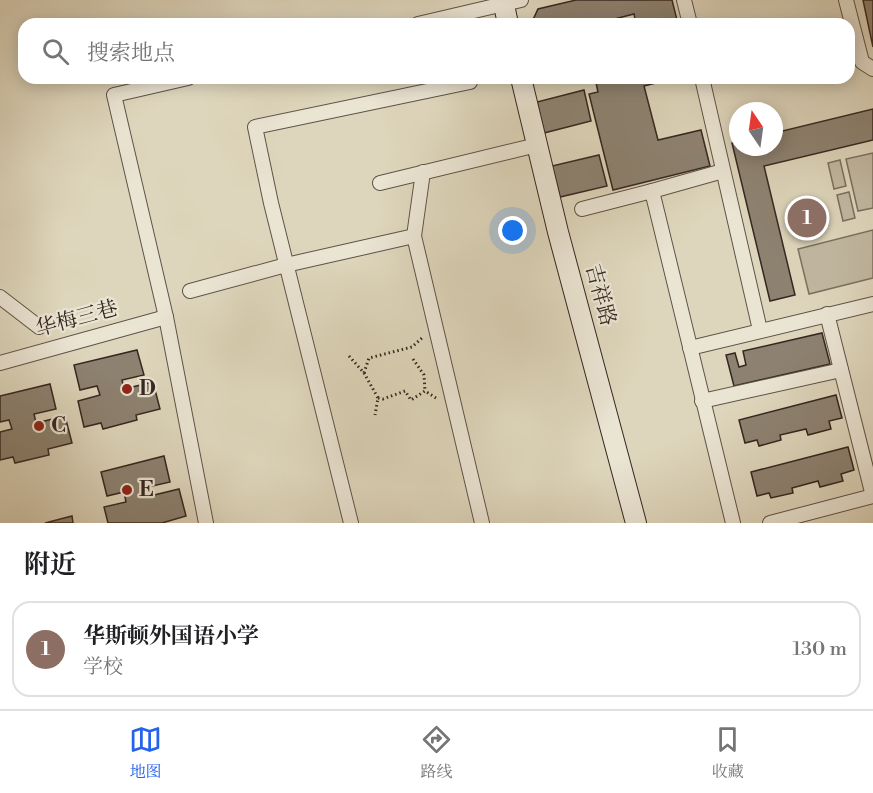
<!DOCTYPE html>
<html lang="zh">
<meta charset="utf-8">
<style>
:root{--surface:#fff;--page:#f6f6f6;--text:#202124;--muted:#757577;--line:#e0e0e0;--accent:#2563eb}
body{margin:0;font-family:"Libre Bodoni","Noto Serif SC",serif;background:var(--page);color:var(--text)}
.compass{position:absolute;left:729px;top:102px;width:54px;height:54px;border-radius:50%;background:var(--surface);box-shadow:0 3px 15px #0003;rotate:347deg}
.you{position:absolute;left:513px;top:231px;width:21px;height:21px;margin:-15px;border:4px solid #fff;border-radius:50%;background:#1a73e8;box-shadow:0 0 0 9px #1a73e833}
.badge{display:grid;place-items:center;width:39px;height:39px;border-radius:50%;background:var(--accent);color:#fff;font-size:20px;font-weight:700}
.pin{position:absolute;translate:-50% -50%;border:3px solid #fff;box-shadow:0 2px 6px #0006}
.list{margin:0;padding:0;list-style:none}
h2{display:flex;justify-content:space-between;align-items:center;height:78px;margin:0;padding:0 24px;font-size:26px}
h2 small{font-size:20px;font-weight:400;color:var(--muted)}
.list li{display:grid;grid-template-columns:39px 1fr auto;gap:18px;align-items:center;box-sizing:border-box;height:96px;margin:0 12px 12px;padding:0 12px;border:2px solid var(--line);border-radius:18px}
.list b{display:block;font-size:22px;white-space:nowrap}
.list p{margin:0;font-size:20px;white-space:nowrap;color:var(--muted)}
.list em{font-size:20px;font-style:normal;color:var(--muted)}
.icon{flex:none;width:33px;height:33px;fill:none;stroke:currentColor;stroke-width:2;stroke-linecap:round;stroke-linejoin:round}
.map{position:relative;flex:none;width:873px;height:523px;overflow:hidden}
.search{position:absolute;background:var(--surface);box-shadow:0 3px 15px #0003;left:18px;right:18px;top:18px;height:66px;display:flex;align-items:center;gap:15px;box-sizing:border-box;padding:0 21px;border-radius:18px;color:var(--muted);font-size:22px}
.sheet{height:186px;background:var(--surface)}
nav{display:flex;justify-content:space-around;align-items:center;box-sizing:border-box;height:84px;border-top:2px solid var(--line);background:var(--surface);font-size:16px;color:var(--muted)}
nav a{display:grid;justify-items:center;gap:3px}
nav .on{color:var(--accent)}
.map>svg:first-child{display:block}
.green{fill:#c1b8a1;stroke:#7b7060;stroke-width:1.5}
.building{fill:#8d8271;stroke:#352720;stroke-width:1.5}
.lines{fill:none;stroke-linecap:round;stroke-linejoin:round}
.street-casing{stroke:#5f5347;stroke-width:16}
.secondary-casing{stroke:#352720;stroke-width:22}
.path{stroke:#352720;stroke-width:3;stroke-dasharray:1.5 3;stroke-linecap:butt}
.street{stroke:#eae4d3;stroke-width:14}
.secondary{stroke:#eae4d3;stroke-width:20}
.poi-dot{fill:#8f2418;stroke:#eae4d3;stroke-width:2}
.labels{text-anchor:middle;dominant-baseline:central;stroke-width:4.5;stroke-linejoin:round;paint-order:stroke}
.street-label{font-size:21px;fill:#352720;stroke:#eae4d3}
.poi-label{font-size:21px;font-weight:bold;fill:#352720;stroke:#eae4d3;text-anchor:start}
</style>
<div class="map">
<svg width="873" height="523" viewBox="0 0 873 523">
<rect width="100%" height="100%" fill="#ded6bc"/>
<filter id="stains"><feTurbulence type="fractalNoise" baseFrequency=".00333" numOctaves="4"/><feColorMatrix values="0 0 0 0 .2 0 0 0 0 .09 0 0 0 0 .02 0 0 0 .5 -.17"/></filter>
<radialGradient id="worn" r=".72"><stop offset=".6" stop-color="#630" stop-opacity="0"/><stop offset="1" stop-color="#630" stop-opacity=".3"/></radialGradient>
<g class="green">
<path d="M873,153V208L858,211L846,159Z"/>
<path d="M840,160L846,186L834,189L828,163Z"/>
<path d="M849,192L855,218L843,221L837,195Z"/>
<path d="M873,230V278L809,294L798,249Z"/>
</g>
<g class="building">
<path d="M576,0H672L678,24H636L634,14L595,24H531L538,9Z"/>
<path d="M863,0H873V47Z"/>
<path d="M595,78H675L644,86L658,140L701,130L710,166L613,190L589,94L598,92Z"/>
<path d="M584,90L591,121L544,133L537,102Z"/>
<path d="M873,109V140L764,166L795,295L770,301L732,143L738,142V147H774V133Z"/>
<path d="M599,155L607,186L560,197L552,166Z"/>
<path d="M822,333L830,364L734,386L726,355L735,353L739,367L746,365L743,351Z"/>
<path d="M137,350L144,375L122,380L124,389L153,382L160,409L136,415L137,420L103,429L101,423L84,427L78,401L100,395L97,386L80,390L74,365Z"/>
<path d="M50,384L56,409L34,414L36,423L65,416L72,443L48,449L49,455L15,463L13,457L0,460V432L12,429L9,420L0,422V396Z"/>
<path d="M836,395L842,418L829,421L831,429L808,435L806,429L780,435L781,440L759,446L757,440L745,443L739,420Z"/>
<path d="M848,447L854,470L841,474L843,481L820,487L818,481L792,488L793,493L771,498L769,493L757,496L751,472Z"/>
<path d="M164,456L170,482L148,487L150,496L179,489L186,516L162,523H108L104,507L126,502L124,492L107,496L101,472Z"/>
<path d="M72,516L73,523H45Z"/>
</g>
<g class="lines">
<g class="street-casing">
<g id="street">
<path d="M684,0L690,24"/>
<path d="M846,0L862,62L873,69"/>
<path d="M418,24L521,0"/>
<path d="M188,78L114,95L166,317L206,523"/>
<path d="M702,78L760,330"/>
<path d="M723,171L652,191L733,523"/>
<path d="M380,183L537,145"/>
<path d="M582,209L652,191"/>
<path d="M414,236L482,523"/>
<path d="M190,291L286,265L414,236L423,172"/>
<path d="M0,297L39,327"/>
<path d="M827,314L873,496"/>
<path d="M690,348L873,304"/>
<path d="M0,363L166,317"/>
<path d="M702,401L841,370"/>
<path d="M351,523L271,203L255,127L470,82"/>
<path d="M770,523L873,496"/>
</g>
</g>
<g class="secondary-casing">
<g id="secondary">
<path d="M503,0L508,24"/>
<path d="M521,78L558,232L636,523"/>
</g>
</g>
<g class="path">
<path d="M349,356L364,373L378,398L375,415"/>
<path d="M413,359L424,375L425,391"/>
<path d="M364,373L369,358L412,347L423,337"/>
<path d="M378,398L383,399L405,391L411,400L425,391L436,398"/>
</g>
<use href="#street" class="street"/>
<use href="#secondary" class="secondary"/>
</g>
<g class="poi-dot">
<circle cx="127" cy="389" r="6"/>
<circle cx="39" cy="426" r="6"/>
<circle cx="127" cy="490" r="6"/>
</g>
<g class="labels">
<g class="street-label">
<text transform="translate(600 295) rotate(75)">吉祥路</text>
<text transform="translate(77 319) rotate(-15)">华梅三巷</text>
</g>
<g class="poi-label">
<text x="139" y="389">D</text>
<text x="51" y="426">C</text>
<text x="139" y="490">E</text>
</g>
</g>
<rect width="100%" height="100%" filter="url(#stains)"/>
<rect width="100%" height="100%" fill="url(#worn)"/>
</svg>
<svg class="compass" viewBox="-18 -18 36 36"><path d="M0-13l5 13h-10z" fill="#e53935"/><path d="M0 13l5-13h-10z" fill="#757577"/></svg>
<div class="you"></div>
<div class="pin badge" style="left:807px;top:218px;background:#8d6e63">1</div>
<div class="search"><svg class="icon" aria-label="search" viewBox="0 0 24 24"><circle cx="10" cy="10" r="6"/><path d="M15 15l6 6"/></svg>搜索地点</div>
</div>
<section class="sheet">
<h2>附近<small></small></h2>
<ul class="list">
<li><span class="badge" style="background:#8d6e63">1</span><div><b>华斯顿外国语小学</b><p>学校</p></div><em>130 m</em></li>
</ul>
</section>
<nav>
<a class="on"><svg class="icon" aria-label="map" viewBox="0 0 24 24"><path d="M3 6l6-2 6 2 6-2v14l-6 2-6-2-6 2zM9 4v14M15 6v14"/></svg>地图</a>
<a><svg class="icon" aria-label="directions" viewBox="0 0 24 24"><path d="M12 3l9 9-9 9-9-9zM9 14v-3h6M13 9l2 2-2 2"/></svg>路线</a>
<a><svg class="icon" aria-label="saved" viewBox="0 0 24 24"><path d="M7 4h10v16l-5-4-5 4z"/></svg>收藏</a>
</nav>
